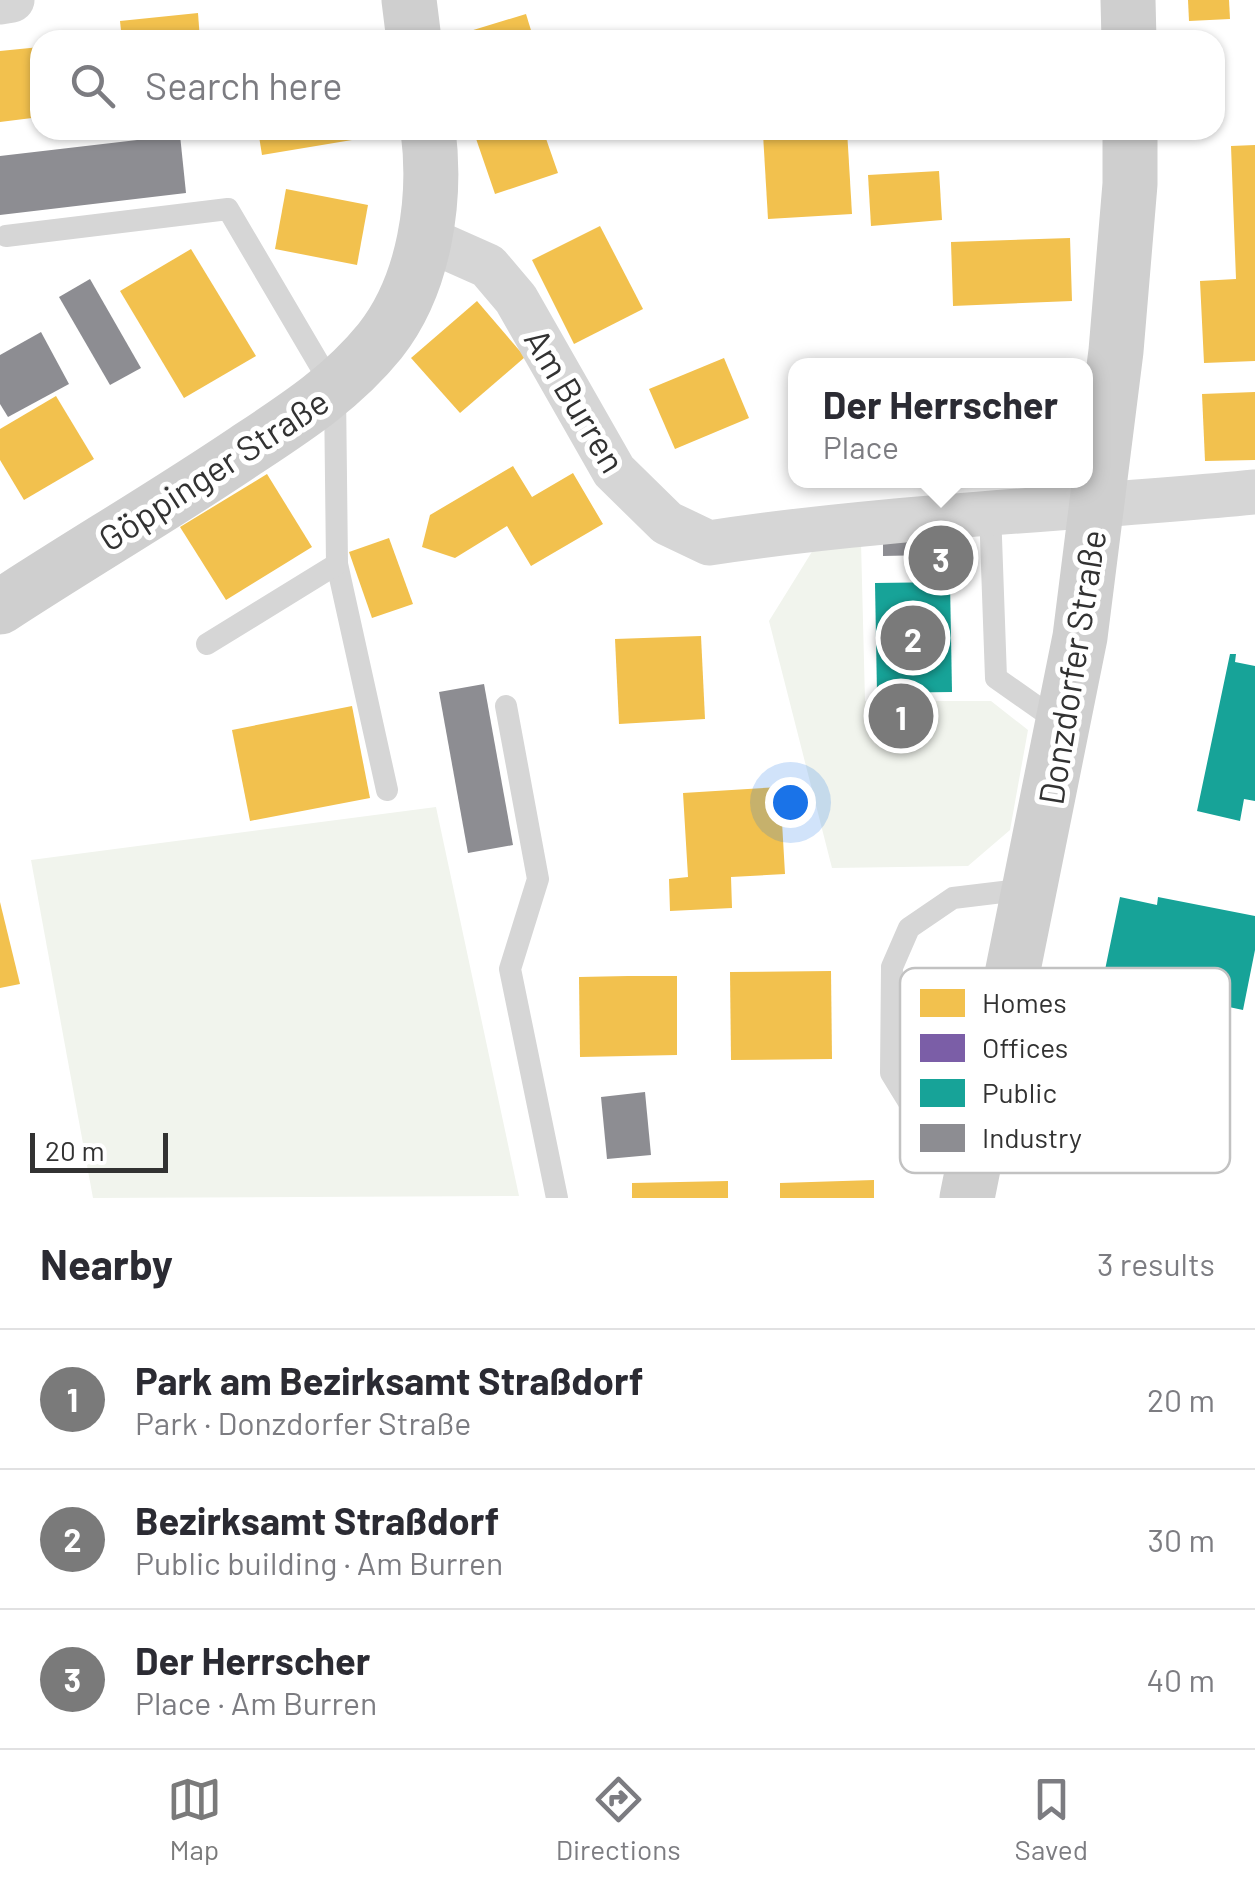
<!DOCTYPE html>
<meta charset="utf-8">
<style>
:root{--surface:#fff;--page:#f2f2f3;--text:#2b2b33;--muted:#7c7c81;--line:#e1e1e2;--accent:#7a7a7a}
body{margin:0;font-family:Barlow,sans-serif;background:var(--page);color:var(--text)}
.scale{position:absolute;left:30px;bottom:25px;width:138px;box-sizing:border-box;padding-left:10px;border:5px solid #323232;border-top:0;font-size:28px;line-height:35px;white-space:nowrap;color:#323232;-webkit-text-stroke:8px #fff;paint-order:stroke}
.you{position:absolute;left:790px;top:802px;width:35px;height:35px;margin:-25px;border:8px solid #fff;border-radius:50%;background:#1a73e8;box-shadow:0 0 0 15px #1a73e833}
.badge{display:grid;place-items:center;width:65px;height:65px;border-radius:50%;background:var(--accent);color:#fff;font-size:32px;font-weight:700}
.pin{position:absolute;translate:-50% -50%;border:5px solid #fff;box-shadow:0 2px 10px #0006}
.popup{position:absolute;left:788px;top:358px;width:305px;height:130px;box-sizing:border-box;display:grid;place-content:center;border-radius:20px;background:var(--surface);filter:drop-shadow(0 2px 8px #0005);font-size:32px;white-space:nowrap;color:var(--muted)}
.popup b{font-size:38px;color:var(--text)}
.popup::after{content:'';position:absolute;left:50%;top:100%;margin-left:-20px;border:20px solid transparent;border-top-color:var(--surface)}
.list{margin:0;padding:0;list-style:none}
h2{display:flex;justify-content:space-between;align-items:center;height:130px;margin:0;padding:0 40px;font-size:42px}
h2 small{font-size:32px;font-weight:400;color:var(--muted)}
.list li{display:grid;grid-template-columns:65px 1fr auto;gap:30px;align-items:center;box-sizing:border-box;height:140px;padding:0 40px;border-top:2px solid var(--line)}
.list b{display:block;font-size:38px;white-space:nowrap}
.list p{margin:0;font-size:32px;white-space:nowrap;color:var(--muted)}
.list em{font-size:32px;font-style:normal;color:var(--muted)}
.icon{flex:none;width:55px;height:55px;fill:none;stroke:currentColor;stroke-width:2;stroke-linecap:round;stroke-linejoin:round}
.map{position:relative;flex:none;width:1255px;height:1198px;overflow:hidden}
.search{position:absolute;background:var(--surface);box-shadow:0 2px 8px #0004;left:30px;right:30px;top:30px;height:110px;display:flex;align-items:center;gap:25px;box-sizing:border-box;padding:0 35px;border-radius:30px;color:var(--muted);font-size:38px}
.sheet{height:550px;background:var(--surface)}
nav{display:flex;justify-content:space-around;align-items:center;box-sizing:border-box;height:140px;border-top:2px solid var(--line);background:var(--surface);font-size:28px;color:var(--muted)}
nav a{display:grid;justify-items:center;gap:5px}
nav .on{color:var(--accent)}
.map>svg:first-child{display:block}
.green{fill:#f1f4ed}
.homes{fill:#f2c14e}
.public{fill:#17a398}
.industry{fill:#8d8d92}
.lines{fill:none;stroke-linecap:round;stroke-linejoin:round}
.lane{stroke:#d6d6d6;stroke-width:22}
.street{stroke:#d6d6d6;stroke-width:45}
.secondary{stroke:#cfcfcf;stroke-width:55}
.labels{text-anchor:middle;dominant-baseline:central;stroke-width:10;stroke-linejoin:round;paint-order:stroke}
.street-label{font-size:35px;fill:#323232;stroke:#fff}
.key{fill:#fff;stroke:#c2c2c2;stroke-width:2.5}
.key-label{font-size:28px;fill:#323232}
</style>
<div class="map">
<svg width="1255" height="1198" viewBox="0 0 1255 1198">
<rect width="100%" height="100%" fill="#fff"/>
<g class="green">
<path d="M818,542H861L865,701H991L1028,730L1010,830L968,866L832,868L769,621Z"/>
<path d="M436,807L519,1196L93,1198L31,860Z"/>
</g>
<g class="homes">
<path d="M1188,0H1229L1230,19L1189,21Z"/>
<path d="M198,13L200,40H122L120,21Z"/>
<path d="M526,14L534,40H458L457,35Z"/>
<path d="M40,47V117L0,122V51Z"/>
<path d="M258,130H356L358,139L262,155Z"/>
<path d="M473,130H543L558,173L495,194Z"/>
<path d="M847,130L852,214L768,219L763,134Z"/>
<path d="M1255,145V361L1204,363L1200,281L1236,279L1231,146Z"/>
<path d="M939,171L942,220L871,226L868,175Z"/>
<path d="M286,189L368,205L357,265L275,249Z"/>
<path d="M600,226L643,309L574,344L532,260Z"/>
<path d="M1070,238L1072,301L953,306L951,242Z"/>
<path d="M191,249L256,356L184,398L120,291Z"/>
<path d="M477,301L525,357L460,413L411,358Z"/>
<path d="M724,358L749,418L675,449L649,389Z"/>
<path d="M1255,392V460L1205,461L1202,394Z"/>
<path d="M56,396L94,459L24,500L0,460V429Z"/>
<path d="M513,466L532,497L573,473L603,524L531,566L507,526L455,558L422,547L430,515Z"/>
<path d="M267,474L312,547L226,600L180,527Z"/>
<path d="M389,538L413,604L372,618L349,552Z"/>
<path d="M701,636L705,719L619,724L615,639Z"/>
<path d="M352,706L370,798L250,821L232,730Z"/>
<path d="M780,787L785,874L731,877L732,908L670,911L669,879L688,877L683,793Z"/>
<path d="M0,902L20,984L0,988Z"/>
<path d="M831,971L832,1059L731,1060L730,972Z"/>
<path d="M628,976H677V1055L580,1057L579,977Z"/>
<path d="M874,1180V1198H780V1183Z"/>
<path d="M728,1181V1198H632V1183Z"/>
</g>
<g class="public">
<path d="M950,582L952,692L877,693L875,583Z"/>
<path d="M1230,654H1236L1235,662L1255,666V801L1244,799L1240,821L1197,811Z"/>
<path d="M1120,897L1157,905L1158,897L1255,916V950L1243,1010L1154,991L1131,1104L1150,1108L1141,1155L1070,1140Z"/>
</g>
<g class="industry">
<path d="M180,135L186,193L0,215V156Z"/>
<path d="M90,279L141,368L110,385L59,297Z"/>
<path d="M41,332L69,384L8,417L0,404V355Z"/>
<path d="M883,531H929V555L883,556Z"/>
<path d="M484,684L513,845L468,853L439,692Z"/>
<path d="M645,1092L651,1155L607,1159L601,1097Z"/>
</g>
<g class="lines">
<g class="lane">
<path d="M6,236L228,209L335,391L337,564L387,790"/>
<path d="M990,510L996,678L1060,723"/>
<path d="M207,644L337,564"/>
<path d="M506,706L538,879L510,969L557,1198"/>
<path d="M979,1129L918,1117L891,1073L892,967L909,928L953,898L1027,889"/>
</g>
<g class="street">
<path d="M0,2L12,0"/>
<path d="M425,238L488,266L516,299L614,471L667,523L709,543C891,515 1073,510 1255,492"/>
</g>
<g class="secondary">
<path d="M409,0L414,40"/>
<path d="M1128,0L1129,40"/>
<path d="M0,607C81,554 165,505 245,451C295,418 342,388 380,341C425,284 437,199 428,130"/>
<path d="M967,1198L1080,637L1116,351L1130,184V130"/>
</g>
</g>
<g class="labels">
<g class="street-label">
<text transform="translate(576 400) rotate(59)">Am Burren</text>
<text transform="translate(213 469) rotate(-33)">Göppinger Straße</text>
<text transform="translate(1071 667) rotate(-81)">Donzdorfer Straße</text>
</g>
</g>
<rect x="900" y="968" width="330" height="205" rx="15" class="key"/>
<rect x="920" y="989" width="45" height="28" fill="#f2c14e"/>
<rect x="920" y="1034" width="45" height="28" fill="#7b5ea7"/>
<rect x="920" y="1079" width="45" height="28" fill="#17a398"/>
<rect x="920" y="1124" width="45" height="28" fill="#8d8d92"/>
<g class="key-label">
<text x="982" y="1013">Homes</text>
<text x="982" y="1058">Offices</text>
<text x="982" y="1103">Public</text>
<text x="982" y="1148">Industry</text>
</g>
</svg>
<div class="scale">20 m</div>
<div class="you"></div>
<div class="pin badge" style="left:901px;top:716px">1</div>
<div class="pin badge" style="left:913px;top:638px">2</div>
<div class="pin badge" style="left:941px;top:558px">3</div>
<div class="popup"><b>Der Herrscher</b>Place</div>
<div class="search"><svg class="icon" aria-label="search" viewBox="0 0 24 24"><circle cx="10" cy="10" r="6"/><path d="M15 15l6 6"/></svg>Search here</div>
</div>
<section class="sheet">
<h2>Nearby<small>3 results</small></h2>
<ul class="list">
<li><span class="badge">1</span><div><b>Park am Bezirksamt Straßdorf</b><p>Park · Donzdorfer Straße</p></div><em>20 m</em></li>
<li><span class="badge">2</span><div><b>Bezirksamt Straßdorf</b><p>Public building · Am Burren</p></div><em>30 m</em></li>
<li><span class="badge">3</span><div><b>Der Herrscher</b><p>Place · Am Burren</p></div><em>40 m</em></li>
</ul>
</section>
<nav>
<a class="on"><svg class="icon" aria-label="map" viewBox="0 0 24 24"><path d="M3 6l6-2 6 2 6-2v14l-6 2-6-2-6 2zM9 4v14M15 6v14"/></svg>Map</a>
<a><svg class="icon" aria-label="directions" viewBox="0 0 24 24"><path d="M12 3l9 9-9 9-9-9zM9 14v-3h6M13 9l2 2-2 2"/></svg>Directions</a>
<a><svg class="icon" aria-label="saved" viewBox="0 0 24 24"><path d="M7 4h10v16l-5-4-5 4z"/></svg>Saved</a>
</nav>
